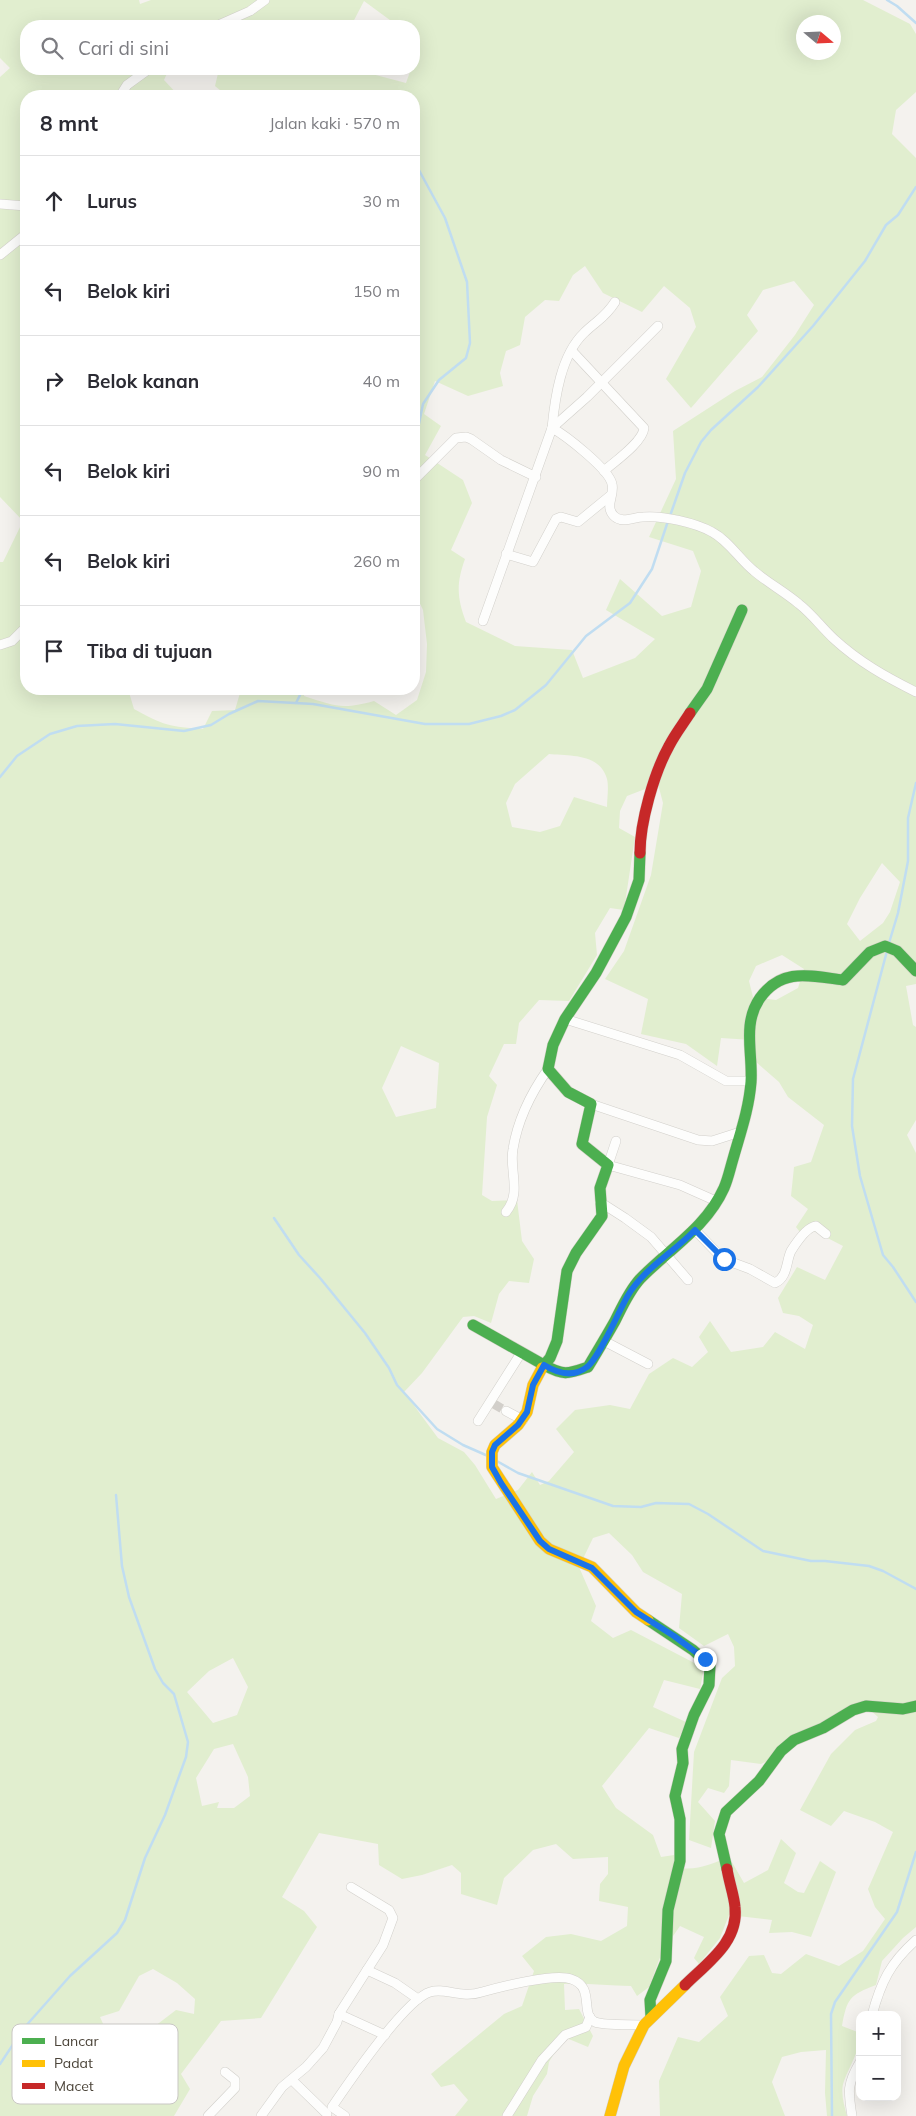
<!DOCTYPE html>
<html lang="id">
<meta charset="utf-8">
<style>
:root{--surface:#fff;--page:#f7f7f7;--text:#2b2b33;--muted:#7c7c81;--line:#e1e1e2}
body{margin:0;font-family:Mulish,sans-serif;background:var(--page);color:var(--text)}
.controls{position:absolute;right:15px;bottom:15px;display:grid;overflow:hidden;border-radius:10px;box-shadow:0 5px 20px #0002}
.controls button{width:45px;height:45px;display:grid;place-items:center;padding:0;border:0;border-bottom:1px solid var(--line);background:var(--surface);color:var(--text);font:25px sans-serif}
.compass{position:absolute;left:796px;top:15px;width:45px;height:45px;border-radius:50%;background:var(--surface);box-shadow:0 5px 20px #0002;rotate:109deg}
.stop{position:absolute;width:15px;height:15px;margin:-11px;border:4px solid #1a73e8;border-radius:50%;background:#fff}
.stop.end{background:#1a73e8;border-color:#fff;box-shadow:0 1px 5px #0008}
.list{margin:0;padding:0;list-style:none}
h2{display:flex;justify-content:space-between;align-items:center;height:65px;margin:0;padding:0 20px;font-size:21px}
h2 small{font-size:16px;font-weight:400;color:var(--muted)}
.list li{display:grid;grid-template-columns:32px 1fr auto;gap:15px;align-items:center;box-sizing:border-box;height:90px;padding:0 20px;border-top:1px solid var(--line)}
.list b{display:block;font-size:19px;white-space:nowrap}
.list em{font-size:16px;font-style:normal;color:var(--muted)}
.icon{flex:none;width:28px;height:28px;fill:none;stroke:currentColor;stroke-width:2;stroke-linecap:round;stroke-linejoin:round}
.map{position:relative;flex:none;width:916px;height:2116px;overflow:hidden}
.search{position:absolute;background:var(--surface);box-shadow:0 5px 20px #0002;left:20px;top:20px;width:400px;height:55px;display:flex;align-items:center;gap:12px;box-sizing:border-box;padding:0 18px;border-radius:20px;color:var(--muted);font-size:19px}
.panel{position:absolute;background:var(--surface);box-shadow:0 5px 20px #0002;left:20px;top:90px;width:400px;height:605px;border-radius:20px}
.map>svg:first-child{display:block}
.green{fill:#e1eecf;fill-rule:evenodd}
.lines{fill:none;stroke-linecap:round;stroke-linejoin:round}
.stream{stroke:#c0ddf1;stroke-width:2.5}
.street-tunnel{stroke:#d2cfca;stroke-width:9;stroke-dasharray:9 4.5;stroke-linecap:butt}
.street-casing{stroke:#d2d0cb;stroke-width:10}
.fast-casing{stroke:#d3cfc5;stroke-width:12}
.slow-casing{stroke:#d3cfc5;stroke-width:12}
.jam-casing{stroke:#d3cfc5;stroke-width:12}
.street{stroke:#fdfdfc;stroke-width:9}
.fast{stroke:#4caf50;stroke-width:11}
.slow{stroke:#ffc107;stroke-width:11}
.jam{stroke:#c62828;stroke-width:11}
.route{stroke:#1a73e8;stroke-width:6}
.key{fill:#fff;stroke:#c9c7c4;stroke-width:1}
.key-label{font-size:14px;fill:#4b4439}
</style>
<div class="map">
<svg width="916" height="2116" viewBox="0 0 916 2116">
<rect width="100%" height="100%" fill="#f4f2ee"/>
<path class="green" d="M0,0H139L140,4L151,0H863L910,24L916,34V92L896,110L892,134L916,158V984L906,986L913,1025L916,1027V1120L907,1135L916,1153V1927L903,1938L882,1961L876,1985C850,1995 847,1998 842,2026L860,2033C860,2051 850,2065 844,2081C840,2092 844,2105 847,2116H827L825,2093L826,2050L801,2052L782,2057L772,2082L785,2116H660L659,2081L678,2037L699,2042L728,2016L720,1997L749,1956L764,1955L772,1973L781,1974L806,1954L839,1966L863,1951L885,1919L875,1907L868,1889L893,1832L875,1822L844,1811L831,1826L800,1810L831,1754L855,1730L876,1721L878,1717L869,1709L823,1724L770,1760L761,1764L731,1760L729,1786L724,1793L708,1788L698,1802L715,1821L711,1848L689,1840L694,1752L722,1678L735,1666L734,1647L728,1634L704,1646L679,1628L682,1594L643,1572L632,1555L609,1533L593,1538L579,1567L596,1606L591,1621L613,1638L631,1630L704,1668L700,1689L664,1680L653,1707L686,1722L679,1738L649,1728L602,1786L616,1808L653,1835L661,1857L674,1855L676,1867C694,1872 712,1864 729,1857L744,1883L768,1870L781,1839L796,1853L784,1883L798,1892L804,1893L820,1861L836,1872L811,1937L792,1932L769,1933L772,1920L729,1915L720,1938L699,1964L694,1958L704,1937L680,1926L662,1952L649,1987L637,1996L631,1986C608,1986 587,1983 564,1984L565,2010L579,2009L593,2036L588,2047L564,2037L549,2062L547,2074L533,2096L527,2116H455L468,2100L454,2084L441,2087L431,2074L504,2014L522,2006L534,1971L522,1956L546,1937L571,1934L601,1941L627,1926L628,1907L599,1901L600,1884L608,1874V1857L573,1859L556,1844L533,1850L504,1878L497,1905L461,1894V1873L452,1865L422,1875L402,1879L379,1865L378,1844L319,1833L282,1897L304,1911L317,1927L261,2018L221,2021L181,2074L190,2089L174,2116H0V562H3L23,521L0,497V77L10,68L0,58ZM364,1L398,26H414V38L419,42L414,59V69H411L406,83L353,69H219L215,86L227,96H414V591L423,610L427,644L426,672L417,700L396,715L374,701C342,710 335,706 304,696L305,689H248L240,693L235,710L212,711L203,729C171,727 162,725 134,709L128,689H26V96H179L164,80L169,69H26V26H351ZM804,22H834V52H804ZM585,266L603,293L642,312L664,286L690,308L696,327L666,379L691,408L758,331L747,315L763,290L794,281L814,305L795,335L762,377L735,391L673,431L676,479L649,537L693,551L701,571L691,607L662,616L620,579L606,610L655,639L635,658L583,678L572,650L515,646L466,622C457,598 456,584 465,559L451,550L472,503L463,480L425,455L441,426L424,414L435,381L468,396L503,386L500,373L506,351L520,345L525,317L545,300L559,301L573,275ZM549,754C569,756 600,753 607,779C609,787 607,799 607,807L574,797L560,826L540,832L512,827L506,803L515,784ZM658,784L663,803L651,875L624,951L605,979L648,999L641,1034L686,1044L717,1066L721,1038L752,1040L755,1061L779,1082L788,1097L824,1125L811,1162L794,1167L791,1196L808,1209L796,1227L803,1236L810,1229L843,1246L825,1280L797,1267L778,1298L783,1313L799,1316L813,1325L805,1349L775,1332L763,1347L731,1352L710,1321L699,1337L708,1352L692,1367L673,1358L649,1374L630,1409L610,1405L575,1410L556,1429L574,1452L549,1481L540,1485L532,1472L518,1490L496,1499L475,1465L464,1452L438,1438L404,1392L422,1373L463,1317L474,1316L491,1323L499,1294L509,1281L529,1283L534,1259L522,1241L517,1200L492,1201L482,1195L487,1117L497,1085L489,1076L504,1044H516L519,1023L539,1000L569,1001L597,955L595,933L610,908L624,910L635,837L619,828L620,811L627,796ZM882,863L900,882L890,912L883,923L860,941L847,924L860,898ZM782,955L804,969L798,988L776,1000L753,997L749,981L756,966ZM401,1046L439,1063L436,1108L396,1117L382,1088ZM233,1658L248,1687L237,1715L213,1723L187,1692L209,1671ZM233,1744L248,1777L250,1796L234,1808H217L219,1802L202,1806L196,1778L214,1749ZM153,1969L177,1983L195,1999L194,2014L176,2010L142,2036L123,2064L99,2092L90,2078L113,2046L100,2017L119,2011L139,1976Z"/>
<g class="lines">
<g class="stream">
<path d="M887,0L897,6L916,23"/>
<path d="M414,161L445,218L467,282L470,343L466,358L439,380L423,404L414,448"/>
<path d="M670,516L685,473L701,442L711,430L758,387L813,326L865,261L886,225L898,215L916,187"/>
<path d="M296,703L303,689"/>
<path d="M0,777L17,756L50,734L77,726L115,724L184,731L211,725L229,714L258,701L313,704L425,724H469L501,716L515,710L546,685L586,636L630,603L652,569L668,521"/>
<path d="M889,943L898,913L908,861V818L916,783"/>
<path d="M887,951L853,1079L852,1126L860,1176L883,1255L893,1267L916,1302"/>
<path d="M274,1218L299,1255L320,1278L365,1333L389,1368L397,1385L437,1429L463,1445L488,1456"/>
<path d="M495,1460L518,1473L613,1506L641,1507L656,1503L689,1504L708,1514L763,1551L811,1561H825L869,1566L883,1571L916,1589"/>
<path d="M0,2064L24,2028L70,1976L117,1933L125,1920L145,1858L165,1815L186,1757L188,1742L174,1694L163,1683L155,1669L129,1597L122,1566L116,1495"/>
<path d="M832,2116L831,2014L835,2002L897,1912L916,1852"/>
</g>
<path class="street-tunnel" d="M494,1404L506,1411"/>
<g class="street-casing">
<g id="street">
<path d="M216,26L250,11L265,0"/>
<path d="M120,96L127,85L149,69"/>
<path d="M0,204L26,206"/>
<path d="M0,255L26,234"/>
<path d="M572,351L644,428C643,442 614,462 604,471"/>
<path d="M552,428L587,397L658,326"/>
<path d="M552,428C555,397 561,355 584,333C596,321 605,318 615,302"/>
<path d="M414,480L456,438L466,437L471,439L501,460L536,477"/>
<path d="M506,554L533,562L556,519L561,517L578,522L611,495"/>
<path d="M483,621L552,428C565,435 609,469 612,484C615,495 604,506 614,516C622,524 634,517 643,517C662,515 696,523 712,532C729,541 739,559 754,571C768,583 785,592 799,604C812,614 822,628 834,639C859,662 886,677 916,692"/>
<path d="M0,645L12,641L26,627"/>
<path d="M565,1019L680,1055L726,1081H751"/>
<path d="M591,1104L698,1140L712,1141L740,1132"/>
<path d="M616,1141L608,1165L680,1185L716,1201"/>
<path d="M600,1202L625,1218L651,1237L688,1280"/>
<path d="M506,1212C522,1193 509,1170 513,1149C518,1118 531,1093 548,1069"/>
<path d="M695,1230L723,1259L750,1269L775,1283C788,1277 786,1261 791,1251C796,1243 807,1227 816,1226L826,1234"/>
<path d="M604,1341L648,1364"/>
<path d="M506,1411L523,1420"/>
<path d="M478,1421L521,1353"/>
<path d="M351,1887L389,1910L393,1918L383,1945L367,1970"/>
<path d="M339,2014L385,2035"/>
<path d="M872,2015C881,1982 890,1963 916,1940"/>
<path d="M292,2080L327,2114"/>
<path d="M208,2116L235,2088V2080L225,2072"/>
<path d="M261,2116L282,2087L306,2067L323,2048L337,2022L339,2014L367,1970L395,1983L418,1999"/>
<path d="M345,2116L332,2107C349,2082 405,2000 430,1992C445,1987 461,1999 482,1992C500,1987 554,1973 571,1979C596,1987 579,2014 595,2022C605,2026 632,2024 644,2025"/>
<path d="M507,2116L542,2060L565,2035L586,2027L590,2017"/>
<path d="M852,2116C848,2091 847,2084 860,2062"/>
</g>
</g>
<g class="fast-casing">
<g id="fast">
<path d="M690,713L707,689L742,610"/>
<path d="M473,1325L544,1365L550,1358L557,1341L567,1271L576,1253L602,1216L600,1188L608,1165L582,1144L591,1104L568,1092L548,1069L553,1045L565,1019L596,973L626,917L639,880L640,853"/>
<path d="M542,1368L544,1365C564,1376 568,1374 588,1367C597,1352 606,1337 615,1321C622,1307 629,1291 640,1279C669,1249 706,1228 724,1188C728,1179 730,1169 733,1159C740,1134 749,1109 751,1082C753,1053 742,1024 760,998C782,967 811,976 843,980L870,952L885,946L897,951L916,971"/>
<path d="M648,1620L693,1650L710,1665L709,1685L694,1715L682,1749L683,1763L675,1796L680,1819V1861L668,1910L666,1961L650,2000L651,2017"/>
<path d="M727,1869L719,1834L726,1812L759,1781L781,1751L794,1740L823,1728L853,1710L866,1706L903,1709L916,1706"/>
</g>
</g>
<g class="slow-casing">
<g id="slow">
<path d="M542,1368L533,1385L527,1412L518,1425L495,1445L492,1452V1467L540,1541L549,1549L592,1567L636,1612L648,1620"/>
<path d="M610,2116L624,2066L644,2025L685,1985"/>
</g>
</g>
<g class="jam-casing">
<g id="jam">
<path d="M640,853C640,822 654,773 669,746C675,734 683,724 690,713"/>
<path d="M685,1985C707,1963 739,1942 735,1907C734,1895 729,1882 727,1869"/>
</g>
</g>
<use href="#street" class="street"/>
<use href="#fast" class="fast"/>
<use href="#slow" class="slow"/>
<use href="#jam" class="jam"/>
</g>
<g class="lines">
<path class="route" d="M705,1659L674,1636L636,1612L592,1568L549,1549L540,1541L501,1483L492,1467V1452L495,1445L518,1425L527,1412L533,1385L544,1365C557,1373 573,1378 587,1367C599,1358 618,1313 627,1297C643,1269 673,1253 695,1230L724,1259"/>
</g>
<rect x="12" y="2024" width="166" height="80" rx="8" class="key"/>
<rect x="22" y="2038" width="23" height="6" fill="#4caf50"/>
<rect x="22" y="2060" width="23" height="7" fill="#ffc107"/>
<rect x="22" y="2083" width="23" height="6" fill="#c62828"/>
<g class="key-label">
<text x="54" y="2046">Lancar</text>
<text x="54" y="2068">Padat</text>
<text x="54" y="2091">Macet</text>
</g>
</svg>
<div class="controls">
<button>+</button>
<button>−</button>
</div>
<svg class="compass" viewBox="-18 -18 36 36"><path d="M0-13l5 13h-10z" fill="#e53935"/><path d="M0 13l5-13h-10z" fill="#7c7c81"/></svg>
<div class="stop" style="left:724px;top:1259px"></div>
<div class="stop end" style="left:705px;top:1659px"></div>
<div class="search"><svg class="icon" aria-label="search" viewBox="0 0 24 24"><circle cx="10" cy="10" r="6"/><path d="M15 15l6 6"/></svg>Cari di sini</div>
<section class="panel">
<h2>8 mnt<small>Jalan kaki · 570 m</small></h2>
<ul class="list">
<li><svg class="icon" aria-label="ahead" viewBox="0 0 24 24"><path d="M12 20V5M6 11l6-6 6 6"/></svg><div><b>Lurus</b></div><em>30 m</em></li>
<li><svg class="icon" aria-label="left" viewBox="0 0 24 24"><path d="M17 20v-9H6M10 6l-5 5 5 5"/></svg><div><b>Belok kiri</b></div><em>150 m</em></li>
<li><svg class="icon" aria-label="right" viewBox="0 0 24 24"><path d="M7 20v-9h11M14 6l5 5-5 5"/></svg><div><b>Belok kanan</b></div><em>40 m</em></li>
<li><svg class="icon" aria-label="left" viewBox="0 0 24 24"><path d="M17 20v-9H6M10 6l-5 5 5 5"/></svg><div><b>Belok kiri</b></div><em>90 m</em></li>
<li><svg class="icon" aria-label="left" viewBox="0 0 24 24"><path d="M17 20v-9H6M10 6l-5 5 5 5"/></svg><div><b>Belok kiri</b></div><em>260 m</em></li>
<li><svg class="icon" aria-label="arrive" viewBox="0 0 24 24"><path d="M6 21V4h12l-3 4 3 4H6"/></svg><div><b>Tiba di tujuan</b></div></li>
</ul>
</section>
</div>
